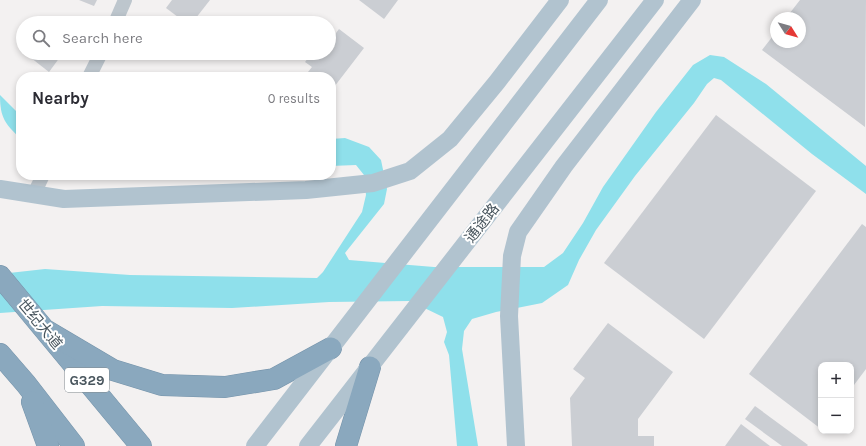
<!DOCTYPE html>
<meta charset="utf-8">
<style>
:root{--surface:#fff;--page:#f7f7f7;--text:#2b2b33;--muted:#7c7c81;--line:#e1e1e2}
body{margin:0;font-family:Karla,"Noto Sans SC",sans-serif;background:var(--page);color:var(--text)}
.controls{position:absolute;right:12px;bottom:12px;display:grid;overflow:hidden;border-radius:8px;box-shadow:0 2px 6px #0003}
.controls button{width:36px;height:36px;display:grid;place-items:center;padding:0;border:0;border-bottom:1px solid var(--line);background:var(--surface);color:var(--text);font:20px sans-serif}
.compass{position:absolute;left:770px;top:12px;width:36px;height:36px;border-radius:50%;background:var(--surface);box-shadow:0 2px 6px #0003;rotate:127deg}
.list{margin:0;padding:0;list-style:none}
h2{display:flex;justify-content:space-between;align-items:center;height:52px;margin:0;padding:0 16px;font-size:17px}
h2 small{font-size:13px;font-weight:400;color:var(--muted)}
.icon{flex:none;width:22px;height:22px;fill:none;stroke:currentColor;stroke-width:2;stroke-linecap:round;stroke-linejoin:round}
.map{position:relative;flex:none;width:866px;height:446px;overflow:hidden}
.search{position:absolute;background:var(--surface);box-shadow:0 2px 6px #0003;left:16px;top:16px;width:320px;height:44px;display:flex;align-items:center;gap:10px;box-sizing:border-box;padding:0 14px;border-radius:22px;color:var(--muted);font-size:15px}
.panel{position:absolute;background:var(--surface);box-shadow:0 2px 6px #0003;left:16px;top:72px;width:320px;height:108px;border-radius:16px}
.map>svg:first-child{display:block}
.water{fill:#8fe0eb}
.building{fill:#cbced3}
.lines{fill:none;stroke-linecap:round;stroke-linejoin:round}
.highway-casing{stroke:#7593aa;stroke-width:22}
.minor{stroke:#bdc6cd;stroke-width:14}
.major{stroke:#b1c3cf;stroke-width:18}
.highway{stroke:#8aa8be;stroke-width:21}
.labels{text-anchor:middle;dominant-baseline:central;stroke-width:4;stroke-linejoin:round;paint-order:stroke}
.shield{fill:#fff;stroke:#80898e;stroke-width:1}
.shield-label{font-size:14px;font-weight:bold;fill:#49565e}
.street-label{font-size:15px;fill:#49565e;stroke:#fff}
</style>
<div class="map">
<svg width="866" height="446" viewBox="0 0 866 446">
<rect width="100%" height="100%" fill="#f3f1f1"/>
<g class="water">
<path d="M710,55L724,57L766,84L866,166V194L812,154L721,80L714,78L707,84L694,103L635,176L596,230L579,260L568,285L542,303L496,312L472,319L464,331L462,349L478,446H457L449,355L444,342L447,332L443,317L410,301L329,302L232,308L102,306L0,313V274L45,269L130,275L317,278L323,272L362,212L366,195L364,175L356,165L331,166V139L345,138L369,147L381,160L387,189L384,204L345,253L349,260L434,267H544L563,253L583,223L603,187L656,112L693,65Z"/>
<path d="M0,95L21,116V139C5,124 0,118 0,95Z"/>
</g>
<g class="building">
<path d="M79,0H97L94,6Z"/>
<path d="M172,0H210L192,23H186L166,8Z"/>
<path d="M359,0H398L384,19Z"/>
<path d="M800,0H866L865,127L762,50L776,32V42H800V18H786Z"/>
<path d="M339,29L364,48L331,91V77H304L312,67L305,62L312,53H329V40L330,41Z"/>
<path d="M27,53H63L49,72L26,54Z"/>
<path d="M716,115L816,191L704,339L604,263Z"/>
<path d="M862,224L866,227V369L851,389V365H821V429L749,374Z"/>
<path d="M608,323L673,372L638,419V436H654V446H572L570,398L585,378L573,369Z"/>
<path d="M755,406L808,445L807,446H782L745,419Z"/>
<path d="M741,424L770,446H725Z"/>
</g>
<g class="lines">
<g class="highway-casing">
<g id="highway">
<path d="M0,276L141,446"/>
<path d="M47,331L113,370L162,385L225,387L274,379L331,348"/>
<path d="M0,354L26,384L74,446"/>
<path d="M32,402L48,446"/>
<path d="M346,446L370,367"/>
</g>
</g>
<g class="minor">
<path d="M115,23L125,0"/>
<path d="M89,77L101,53"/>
<path d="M34,194L43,175"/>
</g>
<g class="major">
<path d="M0,189L64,199L306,190L373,183L410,171L450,139L497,82L560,0"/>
<path d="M255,446L599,0"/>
<path d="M308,446L655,0"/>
<path d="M516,446L509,316L512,256L518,232L564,166L692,0"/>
</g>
<use href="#highway" class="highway"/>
</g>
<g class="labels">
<rect class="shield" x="65" y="368" width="44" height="24" rx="3"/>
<g class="shield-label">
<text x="87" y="380">G329</text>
</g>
<g class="street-label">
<text transform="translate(482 223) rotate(-52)">通途路</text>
<text transform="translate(40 324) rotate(50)">世纪大道</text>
</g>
</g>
</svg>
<div class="controls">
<button>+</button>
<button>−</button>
</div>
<svg class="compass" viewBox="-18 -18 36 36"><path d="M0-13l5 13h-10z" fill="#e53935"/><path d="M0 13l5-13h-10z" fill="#7c7c81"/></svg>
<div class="search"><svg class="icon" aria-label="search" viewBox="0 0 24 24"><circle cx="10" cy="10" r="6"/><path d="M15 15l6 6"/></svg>Search here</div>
<section class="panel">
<h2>Nearby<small>0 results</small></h2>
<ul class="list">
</ul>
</section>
</div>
